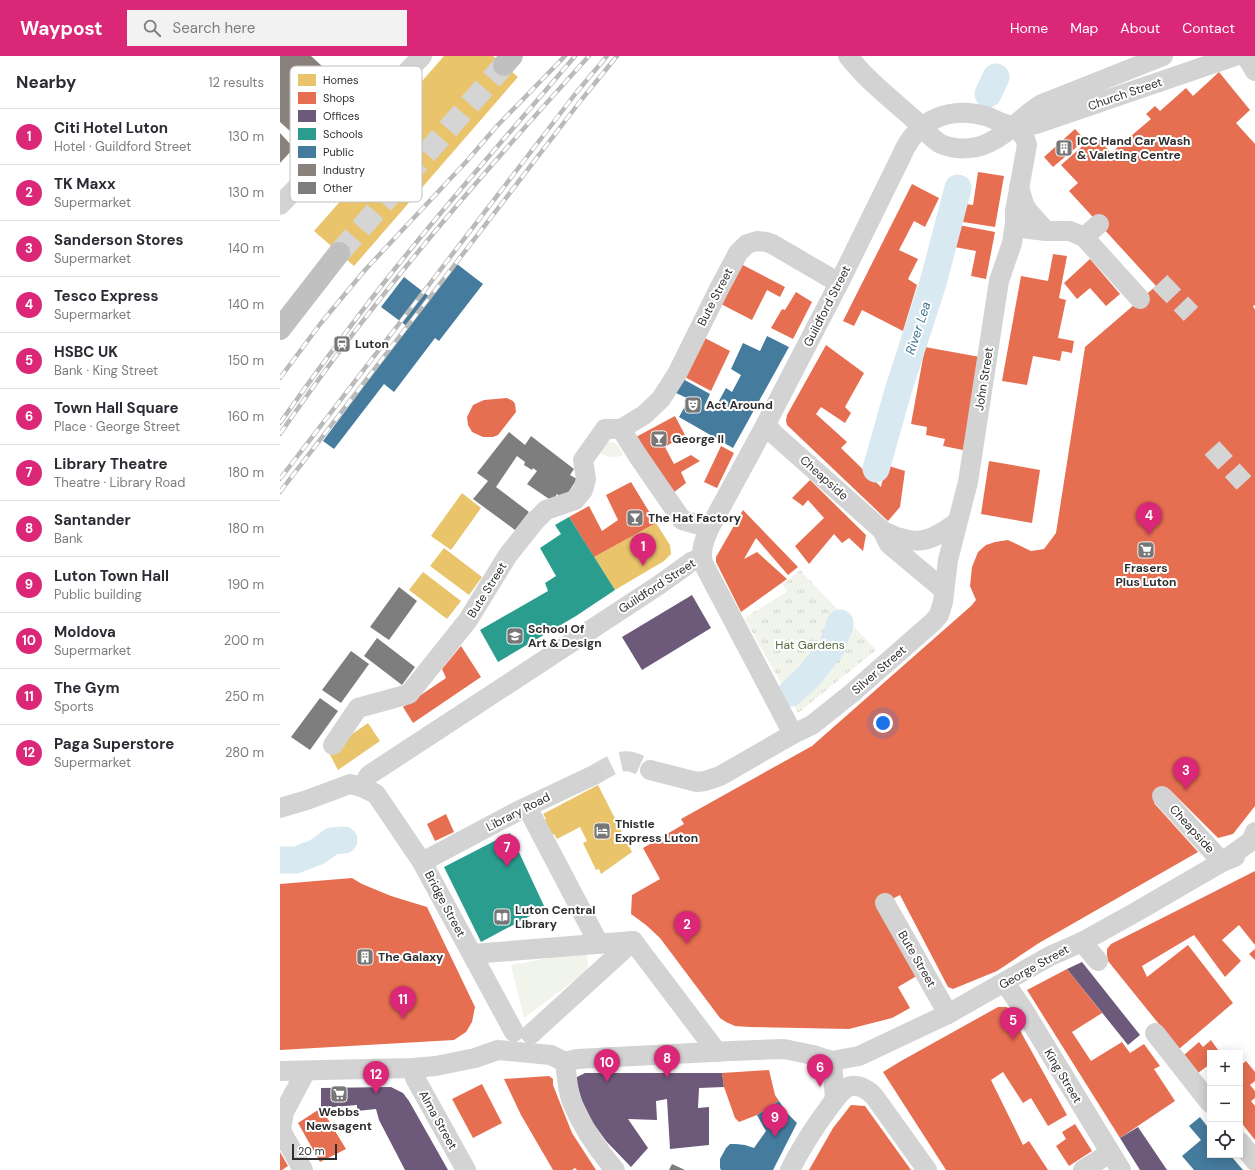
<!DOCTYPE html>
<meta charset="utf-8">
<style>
:root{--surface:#fff;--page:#f2f2f3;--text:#2b2b33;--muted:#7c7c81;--line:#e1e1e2;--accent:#db2777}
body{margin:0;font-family:"DM Sans",sans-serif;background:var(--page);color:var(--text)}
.controls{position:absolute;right:12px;bottom:12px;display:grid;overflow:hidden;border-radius:0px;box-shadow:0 2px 10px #0003}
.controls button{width:36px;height:36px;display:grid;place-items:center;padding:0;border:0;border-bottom:1px solid var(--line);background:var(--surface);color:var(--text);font:20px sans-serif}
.scale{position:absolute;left:12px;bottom:10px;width:45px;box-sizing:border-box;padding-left:4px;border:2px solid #2e2e2e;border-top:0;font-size:11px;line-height:14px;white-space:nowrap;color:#2e2e2e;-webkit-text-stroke:3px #fff;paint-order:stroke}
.you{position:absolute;left:603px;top:667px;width:14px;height:14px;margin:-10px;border:3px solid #fff;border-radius:50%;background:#1a73e8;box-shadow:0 0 0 6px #1a73e833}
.badge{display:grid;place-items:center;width:26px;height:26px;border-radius:50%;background:var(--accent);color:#fff;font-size:13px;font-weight:700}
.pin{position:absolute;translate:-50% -33px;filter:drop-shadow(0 1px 2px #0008)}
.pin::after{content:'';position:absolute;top:21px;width:14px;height:12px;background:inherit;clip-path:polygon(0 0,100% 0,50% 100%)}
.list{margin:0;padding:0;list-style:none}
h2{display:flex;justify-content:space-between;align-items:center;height:52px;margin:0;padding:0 16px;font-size:17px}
h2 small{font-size:13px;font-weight:400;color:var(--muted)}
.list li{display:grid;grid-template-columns:26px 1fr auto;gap:12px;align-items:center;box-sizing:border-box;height:56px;padding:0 16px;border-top:1px solid var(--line)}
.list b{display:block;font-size:15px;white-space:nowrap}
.list p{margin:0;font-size:13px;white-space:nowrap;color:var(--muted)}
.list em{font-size:13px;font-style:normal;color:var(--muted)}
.icon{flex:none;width:22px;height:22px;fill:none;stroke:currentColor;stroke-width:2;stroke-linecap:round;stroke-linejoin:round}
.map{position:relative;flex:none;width:975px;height:1114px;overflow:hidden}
header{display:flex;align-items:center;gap:24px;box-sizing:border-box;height:56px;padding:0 20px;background:var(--accent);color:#fff}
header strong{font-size:19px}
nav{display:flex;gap:22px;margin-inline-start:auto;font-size:14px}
.search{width:280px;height:36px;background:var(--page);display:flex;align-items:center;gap:10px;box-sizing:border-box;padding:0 14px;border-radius:0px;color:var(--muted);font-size:15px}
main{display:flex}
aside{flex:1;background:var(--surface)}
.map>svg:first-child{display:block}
.grass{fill:#f1f4eb}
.park{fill:url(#park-tufts)}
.homes{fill:#e9c46a}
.shops{fill:#e76f51}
.offices{fill:#6d597a}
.schools{fill:#2a9d8f}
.public{fill:#457b9d}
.industry{fill:#8a817c}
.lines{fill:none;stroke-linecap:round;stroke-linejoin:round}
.river{stroke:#d8e9f1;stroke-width:27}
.building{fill:#7e7e7e}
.minor-tunnel{stroke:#d5d5d5;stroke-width:20;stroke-dasharray:20 10;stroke-linecap:butt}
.highway-tunnel{stroke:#d5d5d5;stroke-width:22;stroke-dasharray:22 11;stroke-linecap:butt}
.minor{stroke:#d3d3d3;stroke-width:20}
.highway{stroke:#c0c0c0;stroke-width:22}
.rail-casing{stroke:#bababa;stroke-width:4.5}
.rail{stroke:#fff;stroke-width:3;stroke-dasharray:9;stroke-linecap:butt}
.labels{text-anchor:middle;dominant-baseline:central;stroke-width:4;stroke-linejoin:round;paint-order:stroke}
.street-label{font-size:12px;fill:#2e2e2e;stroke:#fff}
.poi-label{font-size:12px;font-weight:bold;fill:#2e2e2e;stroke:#fff;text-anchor:start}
.park-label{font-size:12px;fill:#53693b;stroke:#fff}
.water-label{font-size:13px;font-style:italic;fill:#3c7390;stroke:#fff}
.key{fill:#fff;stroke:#c0c0c0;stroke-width:1}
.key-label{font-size:11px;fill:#2e2e2e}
</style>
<header>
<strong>Waypost</strong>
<div class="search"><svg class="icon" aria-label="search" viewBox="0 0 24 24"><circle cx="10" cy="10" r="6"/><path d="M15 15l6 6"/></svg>Search here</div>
<nav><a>Home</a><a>Map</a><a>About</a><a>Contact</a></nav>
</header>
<main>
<aside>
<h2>Nearby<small>12 results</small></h2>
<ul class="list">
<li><span class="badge">1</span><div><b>Citi Hotel Luton</b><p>Hotel · Guildford Street</p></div><em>130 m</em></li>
<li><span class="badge">2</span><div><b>TK Maxx</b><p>Supermarket</p></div><em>130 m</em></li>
<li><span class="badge">3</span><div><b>Sanderson Stores</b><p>Supermarket</p></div><em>140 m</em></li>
<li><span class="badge">4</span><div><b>Tesco Express</b><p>Supermarket</p></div><em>140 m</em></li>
<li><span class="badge">5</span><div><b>HSBC UK</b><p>Bank · King Street</p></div><em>150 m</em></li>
<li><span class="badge">6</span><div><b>Town Hall Square</b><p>Place · George Street</p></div><em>160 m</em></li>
<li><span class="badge">7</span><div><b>Library Theatre</b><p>Theatre · Library Road</p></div><em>180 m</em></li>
<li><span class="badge">8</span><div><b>Santander</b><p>Bank</p></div><em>180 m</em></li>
<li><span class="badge">9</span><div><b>Luton Town Hall</b><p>Public building</p></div><em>190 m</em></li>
<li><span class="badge">10</span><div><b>Moldova</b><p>Supermarket</p></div><em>200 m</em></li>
<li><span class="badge">11</span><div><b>The Gym</b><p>Sports</p></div><em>250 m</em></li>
<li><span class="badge">12</span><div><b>Paga Superstore</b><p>Supermarket</p></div><em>280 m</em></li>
</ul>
</aside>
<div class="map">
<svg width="975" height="1114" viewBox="0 0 975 1114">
<defs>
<pattern id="park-tufts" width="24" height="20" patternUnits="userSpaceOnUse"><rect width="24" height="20" fill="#f1f4eb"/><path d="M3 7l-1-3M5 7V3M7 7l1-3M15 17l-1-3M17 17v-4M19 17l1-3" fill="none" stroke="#cfd2ca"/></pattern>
</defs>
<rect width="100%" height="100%" fill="#fff"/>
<g class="grass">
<path d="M328,386C337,385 339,391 343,399C334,403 326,401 317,395Z"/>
<path d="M307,895L308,914L244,962L231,909Z"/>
</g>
<path class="park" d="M520,514L596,594L518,657L464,562L507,536L503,529Z"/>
<g class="homes">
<path d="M164,0H213L238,21L74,210L34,175L94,107L80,95L110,61L107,59L120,44L123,47Z"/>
<path d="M182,437L201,452L171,494L151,480Z"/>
<path d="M376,467L390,489L391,498L384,505L335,534L314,501Z"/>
<path d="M164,492L202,521L189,539L150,510Z"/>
<path d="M143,516L181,545L167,563L129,534Z"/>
<path d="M88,667L100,685L58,714L48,695Z"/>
<path d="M318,729L352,796L321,818L319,813L316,814L303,787L307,785L300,771L277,783L274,778L267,781L259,766L266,763L263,758Z"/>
</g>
<g class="shops">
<path d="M939,16L970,54L956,67L975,88V249L973,250L975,254V750L953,778L938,782L890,734L874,747L918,796L759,887L717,915L673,933L668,931L620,839L600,849L640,918L618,931L630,952L612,962L569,973L470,971L455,970L446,966L440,962L380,882L366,869L351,858L352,839L380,823L363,792L404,768L401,763L532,690L691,550L696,544L690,530L692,511L698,496L706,489L715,486L728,484L751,495L764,493L776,477L805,291L876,230L789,135L798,127L781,109L815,79L831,97L871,63L866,58L875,50L880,55L906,32L913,40Z"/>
<path d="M795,73L805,84L773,111L764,101Z"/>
<path d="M698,116L724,120L715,171L683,166L686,148L693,149Z"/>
<path d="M632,128L659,142L645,171L634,165L619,194L638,203L628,223L637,229L623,275L582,254L574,270L563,265Z"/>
<path d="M668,167L715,176L706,223L691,220L696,195L664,189Z"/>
<path d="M773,198L787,200L779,242L786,244L778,282L794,285L792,297L782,295L780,305L753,300L747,329L722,325L741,220L768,225Z"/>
<path d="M810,203L840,238L826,250L810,232L797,243L784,227Z"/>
<path d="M459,207L505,231L500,241L487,234L472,264L439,247Z"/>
<path d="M516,236L532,246L513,283L491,272L502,253L505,254Z"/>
<path d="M421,280L450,295L431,335L401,319Z"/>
<path d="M546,289L584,317L565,351L571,357L565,367L541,351L536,358L567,386L561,392L601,431L606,409L625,415L620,451L608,465L507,369L506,365L507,359Z"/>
<path d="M645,291L700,301L683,394L663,390L665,383L646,379L647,371L631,368Z"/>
<path d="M227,342L233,345L235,348L236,356L218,379L213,381H203L192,376L188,369L187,361L193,349L204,344Z"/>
<path d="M395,360L405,379L385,391L394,408L411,399L420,405L401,416L406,427L389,440L356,381Z"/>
<path d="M441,390L454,397L437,432L424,426Z"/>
<path d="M709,405L760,414L752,467L701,458Z"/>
<path d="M530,424L586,479L583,495L569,482L562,487L554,478L529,508L515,490L544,462L528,444L523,450L512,442Z"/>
<path d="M351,426L376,467L314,501L289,461L309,450L322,475L338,464L326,439Z"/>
<path d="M463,454L518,511L508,519L476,482L464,503L477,496L507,523L461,556L436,506V501Z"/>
<path d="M181,590L201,621L133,667L123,651L166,622L162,613Z"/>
<path d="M166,758L174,776L155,785L147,768Z"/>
<path d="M975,815V889L959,869L942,884L961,905L945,921L914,879L862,910L867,921L908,889L953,947L899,993L828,905L827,899V893L831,888Z"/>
<path d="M72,822L82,828L111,840L147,851L195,951L192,966L186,976L174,984L0,994V828Z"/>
<path d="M975,893V904L969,898Z"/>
<path d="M787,913L822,957L792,976L811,1005L842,986L850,997L864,988L880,1010L874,1013L895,1045L840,1082L747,934Z"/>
<path d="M718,951H727L787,1059L768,1070L751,1042L743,1047L723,1016L711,1024L743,1089L749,1085L768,1114H666L603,1016L621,1005Z"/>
<path d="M931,984L938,994L934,997H930V1000L928,1002L930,1008L918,1017L904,999L919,986L923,991Z"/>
<path d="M966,1005L975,1016V1025L970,1029L975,1035V1042L971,1045L975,1050V1084L960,1065V1010Z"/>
<path d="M489,1014L495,1039L499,1045L477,1059L459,1066L455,1062L444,1031L442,1017Z"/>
<path d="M269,1020L273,1023V1029L292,1077L316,1114H297L295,1112L292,1114H273L241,1059L224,1023Z"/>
<path d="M202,1028L222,1067L193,1082L172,1043Z"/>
<path d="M571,1049L585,1050L631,1114H529L553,1072Z"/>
<path d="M41,1052L66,1093L40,1106L18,1067Z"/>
<path d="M795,1068L812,1095L789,1110L776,1090L786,1083L782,1076Z"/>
<path d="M0,1096L8,1110L2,1114H0Z"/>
</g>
<g class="offices">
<path d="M412,539L431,572L362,614L342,581Z"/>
<path d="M802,906L860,979L848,989L787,913Z"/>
<path d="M305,1017H442L444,1031L419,1032L418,1052L429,1051V1089L390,1093L387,1043L376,1045L377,1064L348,1063L368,1092L351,1111L326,1085L313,1067L302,1045L296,1025L297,1021Z"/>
<path d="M111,1031L123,1037L129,1045L168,1114H125L99,1064L96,1053L77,1055V1049L41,1052V1032Z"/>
<path d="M858,1071L887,1114H860L840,1082Z"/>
</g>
<g class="schools">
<path d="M289,461L335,534L296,560L218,606L200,574L268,535L265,527L276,520L260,492L281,478L275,469Z"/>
<path d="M230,777L265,852L201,886L164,811Z"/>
</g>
<g class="public">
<path d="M177,208L203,228L159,285L155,282L114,336L104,328L54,393L43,385L128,271L101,251L124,221L151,242Z"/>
<path d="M487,280L509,291L453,392L399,361L409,343L396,337L403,323L430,338L424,351L433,356L446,332L452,336L461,319L451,313L463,287L480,295Z"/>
<path d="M499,1045L507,1057L517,1067L493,1114H441L440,1112V1103L446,1092L450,1088H456L465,1089L474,1092L486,1075L477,1059Z"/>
<path d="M920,1061L930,1074V1099H950L963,1114H914L902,1100L921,1084L909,1070Z"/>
</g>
<g class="industry">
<path d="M0,0H31L67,33L20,84L0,66Z"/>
<path d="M0,77L14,92L0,107Z"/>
</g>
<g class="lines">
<g class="river">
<path d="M708,38L716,21"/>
<path d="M596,413L618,335L653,227L678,132"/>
<path d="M511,637L529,620L552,591L560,567"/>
<path d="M0,804H16L37,796L52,785L64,784"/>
</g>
</g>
<g class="building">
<path d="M229,376L245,389L251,380L294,413L290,419L297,423L284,443L277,438L272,445L247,428L257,415L253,412L252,414L244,409L245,406L237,400L216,431L249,456L235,474L193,443L208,425L197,417Z"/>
<path d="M119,531L137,545L109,584L90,571Z"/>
<path d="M97,582L135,611L122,629L84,600Z"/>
<path d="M71,595L89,608L61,647L42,634Z"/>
<path d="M40,642L58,655L30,694L11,681Z"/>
<path d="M392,1108L405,1114H389Z"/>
</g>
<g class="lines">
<g class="minor-tunnel">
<path d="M880,226L911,258"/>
<path d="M932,392L964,427"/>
<path d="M314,719C325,713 339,702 352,706C358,708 364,711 370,714"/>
</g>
<path class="highway-tunnel" d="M59,197L224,9"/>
<g class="minor">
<path d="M568,0C588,26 614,45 638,67C646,74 651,83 661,88C674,94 695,94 708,87C729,78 743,59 762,48L883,0"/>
<path d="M966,0L975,15"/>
<path d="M739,131L744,148L748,155L766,175"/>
<path d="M0,149L142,0"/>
<path d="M735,167L741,172L766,175H790L804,181L860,243"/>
<path d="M804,181L819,168"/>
<path d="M486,368L494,378L603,475C634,491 650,487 677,466"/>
<path d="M341,373L358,400L402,464L420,469L429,473"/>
<path d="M603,476L609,488L664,534"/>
<path d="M513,678L423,507C420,495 424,485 429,473L486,368L559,227L621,101C636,64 668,50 706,60C715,63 725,70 735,70C741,71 749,69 756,68L955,0"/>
<path d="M53,689L78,652L129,638L188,564L228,499L255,465L266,454L295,444L303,434L306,423L303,404L325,373H341L364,359L381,343L398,316L439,233L458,197L467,188L477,185L486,186L492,188L559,227"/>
<path d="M370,714L417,726L425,725L440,720L513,678L532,669L572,637L653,566L659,559L663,546L668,504L688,426L719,225L732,187L735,167V155L747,89L744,80L734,71"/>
<path d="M82,731L89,719L379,529L411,506L422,502"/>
<path d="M882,740L942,806L955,801"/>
<path d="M247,751L319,888"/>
<path d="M0,752L27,744L70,728L82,731L96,738L142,806L234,976"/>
<path d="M142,806L238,755L314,719"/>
<path d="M605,847L668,958"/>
<path d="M353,885L437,996"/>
<path d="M802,886L818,905"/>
<path d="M192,898L353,885"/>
<path d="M725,927L743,953L841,1114"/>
<path d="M875,977L930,1047"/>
<path d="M251,978L353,885"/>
<path d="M552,1005L555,1043"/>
<path d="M285,1006L297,1003L451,995L504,993L533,999L552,1005L579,1000L668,958L770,900L802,886L856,856L942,806L971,785L975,776"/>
<path d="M285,1006C287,1019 287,1034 292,1046C302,1071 318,1094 335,1114"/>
<path d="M132,1012L135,1022L186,1114"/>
<path d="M0,1015L132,1012L156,1010L195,1002L218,994L271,999L285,1006"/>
<path d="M0,1073L23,1114"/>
<path d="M1,1074L4,1056L26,1015"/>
<path d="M960,1086L975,1105"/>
<path d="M510,1114C521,1092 533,1073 548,1053C553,1046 559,1037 566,1032C576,1026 587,1033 594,1040L647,1114"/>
<path d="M803,1114L830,1097"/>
</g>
<g class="highway">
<path d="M224,9L232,0"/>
<path d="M0,273L59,197"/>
</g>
<g class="rail-casing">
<g id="rail">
<path d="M0,322L41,267L85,214L186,106L216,71L285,0"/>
<path d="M0,367C37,315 74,264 114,214C172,141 235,71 295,0"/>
<path d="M0,378C92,244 200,120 309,0"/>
<path d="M0,423L296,37L327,0"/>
<path d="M0,436L302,43L337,0"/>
</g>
</g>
<use href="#rail" class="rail"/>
</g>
<defs>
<g id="building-square" transform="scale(0.9)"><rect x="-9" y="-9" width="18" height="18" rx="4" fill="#777" stroke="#fff"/><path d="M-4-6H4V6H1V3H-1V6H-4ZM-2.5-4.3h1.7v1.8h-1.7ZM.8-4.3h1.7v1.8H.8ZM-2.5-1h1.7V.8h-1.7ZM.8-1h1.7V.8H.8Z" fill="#fff"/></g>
<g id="station-square" transform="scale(0.9)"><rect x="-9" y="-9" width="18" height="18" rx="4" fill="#777" stroke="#fff"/><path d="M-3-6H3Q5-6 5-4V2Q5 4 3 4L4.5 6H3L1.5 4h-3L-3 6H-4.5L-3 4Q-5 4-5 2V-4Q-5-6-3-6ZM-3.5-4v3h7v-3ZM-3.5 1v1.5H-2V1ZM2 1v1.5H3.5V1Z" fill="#fff"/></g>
<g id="theatre-square" transform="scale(0.9)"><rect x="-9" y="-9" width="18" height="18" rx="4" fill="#777" stroke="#fff"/><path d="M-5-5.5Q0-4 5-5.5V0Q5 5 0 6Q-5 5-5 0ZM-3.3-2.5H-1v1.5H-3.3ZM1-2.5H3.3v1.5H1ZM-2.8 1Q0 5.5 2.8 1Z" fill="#fff"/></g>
<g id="bar-square" transform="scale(0.9)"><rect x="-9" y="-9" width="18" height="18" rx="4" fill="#777" stroke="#fff"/><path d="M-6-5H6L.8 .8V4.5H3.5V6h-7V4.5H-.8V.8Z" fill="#fff"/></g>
<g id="supermarket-square" transform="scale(0.9)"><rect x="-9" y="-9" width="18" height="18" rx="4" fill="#777" stroke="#fff"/><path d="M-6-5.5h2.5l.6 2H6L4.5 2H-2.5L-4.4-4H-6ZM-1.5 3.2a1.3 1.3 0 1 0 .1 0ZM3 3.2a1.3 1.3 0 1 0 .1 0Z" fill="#fff"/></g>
<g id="university-square" transform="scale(0.9)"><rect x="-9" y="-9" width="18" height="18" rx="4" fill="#777" stroke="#fff"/><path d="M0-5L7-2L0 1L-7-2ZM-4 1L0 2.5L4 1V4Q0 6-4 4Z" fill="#fff"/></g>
<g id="hotel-square" transform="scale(0.9)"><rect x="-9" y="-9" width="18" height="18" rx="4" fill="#777" stroke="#fff"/><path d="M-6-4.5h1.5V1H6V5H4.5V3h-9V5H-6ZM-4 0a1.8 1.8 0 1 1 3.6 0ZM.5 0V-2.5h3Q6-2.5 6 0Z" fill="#fff"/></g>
<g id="library-square" transform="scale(0.9)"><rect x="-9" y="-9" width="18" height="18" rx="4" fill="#777" stroke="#fff"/><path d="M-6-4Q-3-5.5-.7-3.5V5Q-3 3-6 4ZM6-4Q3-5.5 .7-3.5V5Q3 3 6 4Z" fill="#fff"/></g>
</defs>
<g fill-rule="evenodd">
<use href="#building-square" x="784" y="92"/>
<use href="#station-square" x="62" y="288"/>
<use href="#theatre-square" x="413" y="349"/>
<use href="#bar-square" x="379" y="383"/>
<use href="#bar-square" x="355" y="462"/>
<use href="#supermarket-square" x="866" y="494"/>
<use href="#university-square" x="235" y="580"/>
<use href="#hotel-square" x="322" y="775"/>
<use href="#library-square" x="222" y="861"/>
<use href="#building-square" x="85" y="901"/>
<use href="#supermarket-square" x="59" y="1038"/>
</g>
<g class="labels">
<g class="street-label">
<text transform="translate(845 38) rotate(-19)">Church Street</text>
<text transform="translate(435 241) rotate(-63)">Bute Street</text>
<text transform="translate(547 250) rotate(-63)">Guildford Street</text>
<text transform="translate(704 323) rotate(-81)">John Street</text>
<text transform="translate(544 422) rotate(42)">Cheapside</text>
<text transform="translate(377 530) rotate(-33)">Guildford Street</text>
<text transform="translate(207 534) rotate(-58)">Bute Street</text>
<text transform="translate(599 614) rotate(-41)">Silver Street</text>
<text transform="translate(238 756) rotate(-27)">Library Road</text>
<text transform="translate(912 773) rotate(48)">Cheapside</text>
<text transform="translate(165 848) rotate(62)">Bridge Street</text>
<text transform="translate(637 903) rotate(60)">Bute Street</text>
<text transform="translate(754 911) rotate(-29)">George Street</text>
<text transform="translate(783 1020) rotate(59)">King Street</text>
<text transform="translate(158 1064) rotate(61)">Alma Street</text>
</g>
<g class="poi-label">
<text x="797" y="85">ICC Hand Car Wash<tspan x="797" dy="14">&amp; Valeting Centre</tspan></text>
<text x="75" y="288">Luton</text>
<text x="426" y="349">Act Around</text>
<text x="392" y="383">George II</text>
<text x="368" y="462">The Hat Factory</text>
<text x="866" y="512" text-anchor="middle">Frasers<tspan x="866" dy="14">Plus Luton</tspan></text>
<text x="248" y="573">School Of<tspan x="248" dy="14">Art &amp; Design</tspan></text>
<text x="335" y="768">Thistle<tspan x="335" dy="14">Express Luton</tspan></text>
<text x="235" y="854">Luton Central<tspan x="235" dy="14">Library</tspan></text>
<text x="98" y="901">The Galaxy</text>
<text x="59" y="1056" text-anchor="middle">Webbs<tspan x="59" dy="14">Newsagent</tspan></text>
</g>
<g class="park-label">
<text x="530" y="589">Hat Gardens</text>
</g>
<g class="water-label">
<text transform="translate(638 272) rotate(-72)">River Lea</text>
</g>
</g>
<rect x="10" y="10" width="132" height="136" rx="6" class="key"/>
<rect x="18" y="18" width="18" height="12" fill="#e9c46a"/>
<rect x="18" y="36" width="18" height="12" fill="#e76f51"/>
<rect x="18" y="54" width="18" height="12" fill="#6d597a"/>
<rect x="18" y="72" width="18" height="12" fill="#2a9d8f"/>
<rect x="18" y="90" width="18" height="12" fill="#457b9d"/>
<rect x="18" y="108" width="18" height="12" fill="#8a817c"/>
<rect x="18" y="126" width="18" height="12" fill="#7e7e7e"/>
<g class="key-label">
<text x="43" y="28">Homes</text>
<text x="43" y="46">Shops</text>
<text x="43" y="64">Offices</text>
<text x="43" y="82">Schools</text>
<text x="43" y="100">Public</text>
<text x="43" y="118">Industry</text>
<text x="43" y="136">Other</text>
</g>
</svg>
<div class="controls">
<button>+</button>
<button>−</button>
<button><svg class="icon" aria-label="locate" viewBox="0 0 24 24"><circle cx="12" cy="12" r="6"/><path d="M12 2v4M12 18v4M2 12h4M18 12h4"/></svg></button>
</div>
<div class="scale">20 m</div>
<div class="you"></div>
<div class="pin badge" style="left:363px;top:510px">1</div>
<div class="pin badge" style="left:407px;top:888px">2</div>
<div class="pin badge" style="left:906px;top:734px">3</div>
<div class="pin badge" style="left:869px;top:479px">4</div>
<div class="pin badge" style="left:733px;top:984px">5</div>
<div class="pin badge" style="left:540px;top:1031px">6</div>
<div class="pin badge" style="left:227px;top:811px">7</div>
<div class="pin badge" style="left:387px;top:1022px">8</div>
<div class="pin badge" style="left:495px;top:1081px">9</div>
<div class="pin badge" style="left:327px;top:1026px">10</div>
<div class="pin badge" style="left:123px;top:963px">11</div>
<div class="pin badge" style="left:96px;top:1038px">12</div>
</div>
</main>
